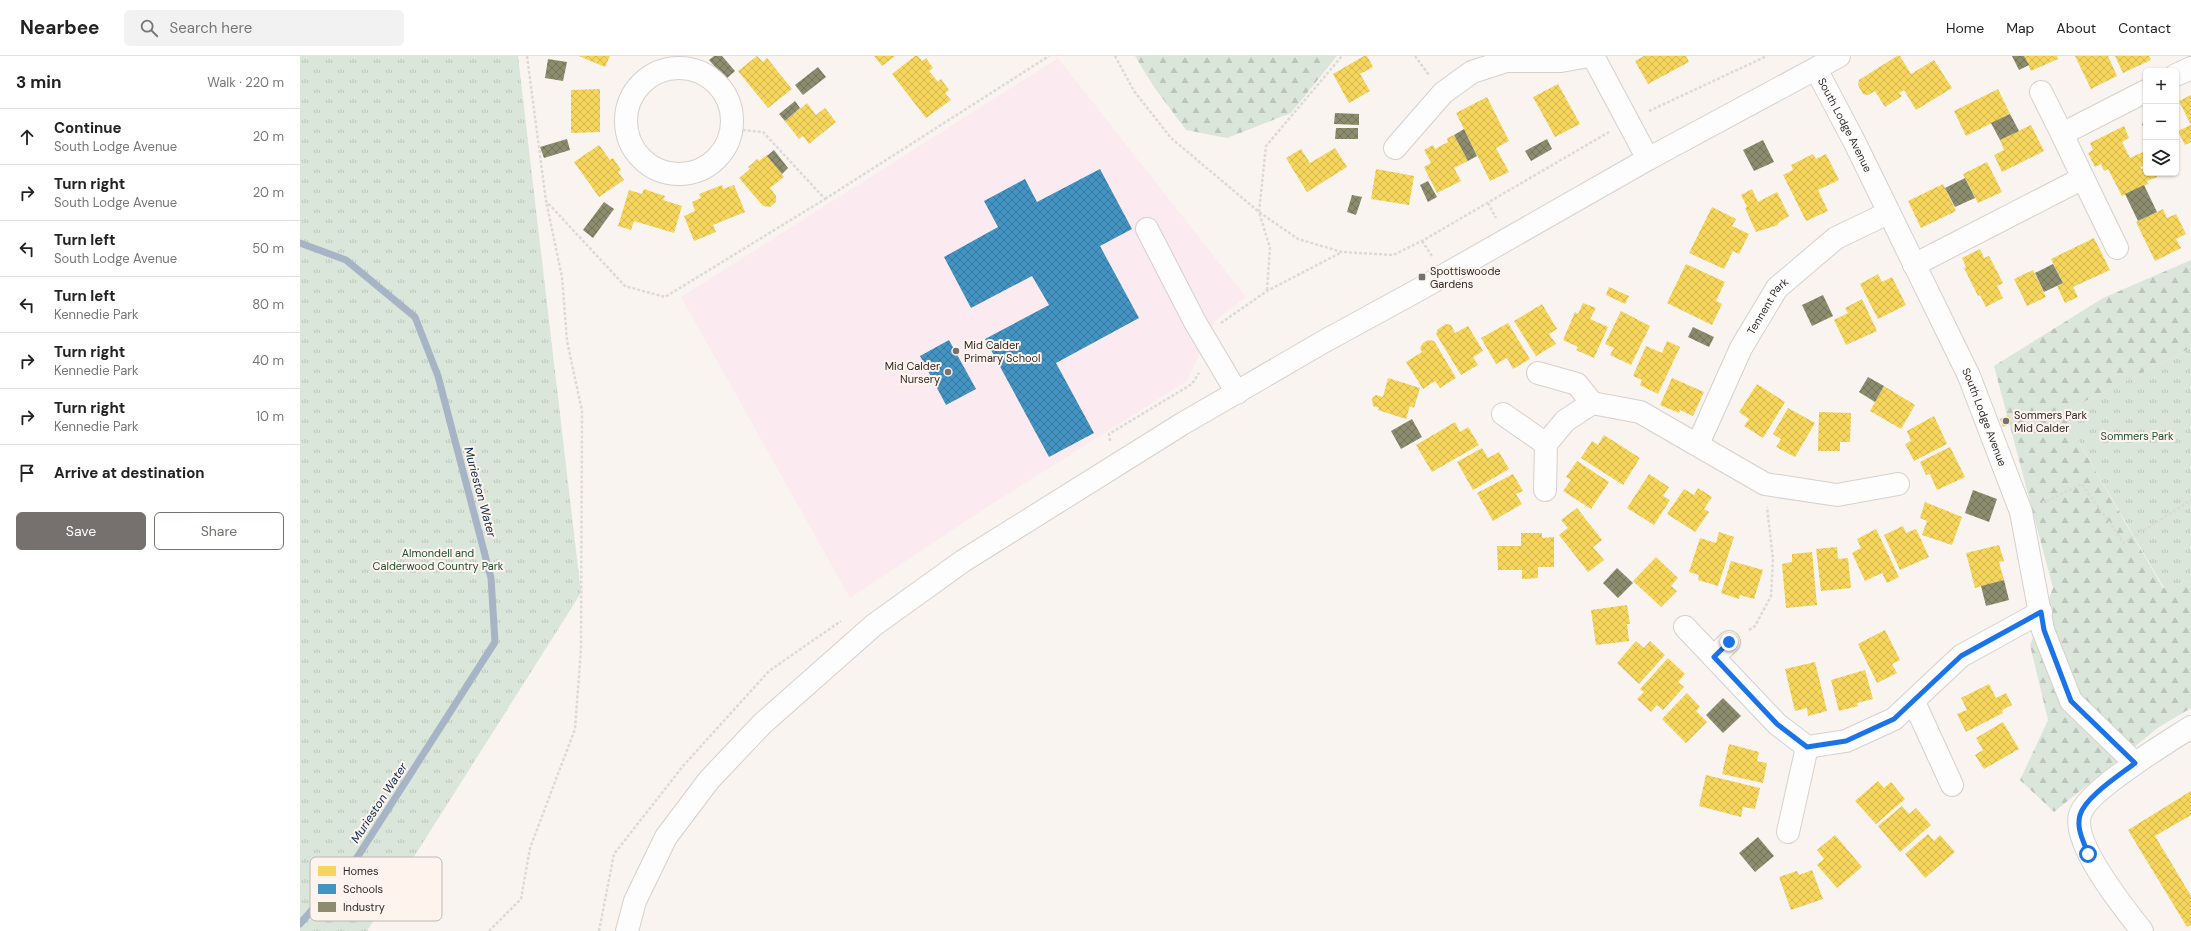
<!DOCTYPE html>
<meta charset="utf-8">
<style>
:root{--surface:#fff;--page:#f2f2f2;--text:#222;--muted:#767676;--line:#e0e0e0;--accent:#76716e}
body{margin:0;font-family:"DM Sans",sans-serif;background:var(--page);color:var(--text)}
.controls{position:absolute;right:12px;top:12px;display:grid;overflow:hidden;border-radius:6px;box-shadow:0 1px 3px #0004}
.controls button{width:36px;height:36px;display:grid;place-items:center;padding:0;border:0;border-bottom:1px solid var(--line);background:var(--surface);color:var(--text);font:20px sans-serif}
.stop{position:absolute;width:12px;height:12px;margin:-9px;border:3px solid #1a73e8;border-radius:50%;background:#fff}
.stop.end{background:#1a73e8;border-color:#fff;box-shadow:0 1px 4px #0008}
.list{margin:0;padding:0;list-style:none}
h2{display:flex;justify-content:space-between;align-items:center;height:52px;margin:0;padding:0 16px;font-size:17px}
h2 small{font-size:13px;font-weight:400;color:var(--muted)}
.list li{display:grid;grid-template-columns:26px 1fr auto;gap:12px;align-items:center;box-sizing:border-box;height:56px;padding:0 16px;border-top:1px solid var(--line)}
.list b{display:block;font-size:15px;white-space:nowrap}
.list p{margin:0;font-size:13px;white-space:nowrap;color:var(--muted)}
.list em{font-size:13px;font-style:normal;color:var(--muted)}
.actions{display:flex;gap:8px;padding:12px 16px}
.actions a{flex:1;padding:9px 0;border:1px solid var(--accent);border-radius:6px;text-align:center;font-size:14px;color:var(--accent)}
.actions .main{background:var(--accent);color:#fff}
.icon{flex:none;width:22px;height:22px;fill:none;stroke:currentColor;stroke-width:2;stroke-linecap:round;stroke-linejoin:round}
.map{position:relative;flex:none;width:1891px;height:875px;overflow:hidden}
header{display:flex;align-items:center;gap:24px;box-sizing:border-box;height:56px;padding:0 20px;background:var(--surface);border-bottom:1px solid var(--line)}
header strong{font-size:19px}
nav{display:flex;gap:22px;margin-inline-start:auto;font-size:14px}
.search{width:280px;height:36px;background:var(--page);display:flex;align-items:center;gap:10px;box-sizing:border-box;padding:0 14px;border-radius:6px;color:var(--muted);font-size:15px}
main{display:flex}
aside{flex:1;background:var(--surface)}
.map>svg:first-child{display:block}
.education{fill:#fbebf0}
.forest{fill:url(#forest-firs)}
.park{fill:url(#park-tufts)}
.homes{fill:url(#homes-cross-hatch)}
.schools{fill:url(#schools-cross-hatch)}
.industry{fill:url(#industry-cross-hatch)}
.lines{fill:none;stroke-linecap:round;stroke-linejoin:round}
.stream{stroke:#a7b4c5;stroke-width:7}
.minor-casing{stroke:#d5d0cd;stroke-width:24}
.path{stroke:#dbdad9;stroke-width:2.5;stroke-dasharray:3 2;stroke-linecap:butt}
.minor{stroke:#fefdfd;stroke-width:22}
.route{stroke:#1a73e8;stroke-width:5}
.poi-dot{fill:#76716e;stroke:#fef3ed;stroke-width:1.5}
.labels{text-anchor:middle;dominant-baseline:central;stroke-width:4;stroke-linejoin:round;paint-order:stroke}
.street-label{font-size:11px;fill:#2f2a27;stroke:#fef3ed}
.poi-label{font-size:11px;fill:#2f2a27;stroke:#fef3ed;text-anchor:start}
.park-label{font-size:11px;fill:#1f5133;stroke:#fef3ed}
.water-label{font-size:12px;font-style:italic;fill:#0a2d50;stroke:#fef3ed}
.key{fill:#fef3ed;stroke:#c0b7b2;stroke-width:1}
.key-label{font-size:11px;fill:#2f2a27}
</style>
<header>
<strong>Nearbee</strong>
<div class="search"><svg class="icon" aria-label="search" viewBox="0 0 24 24"><circle cx="10" cy="10" r="6"/><path d="M15 15l6 6"/></svg>Search here</div>
<nav><a>Home</a><a>Map</a><a>About</a><a>Contact</a></nav>
</header>
<main>
<aside>
<h2>3 min<small>Walk · 220 m</small></h2>
<ul class="list">
<li><svg class="icon" aria-label="ahead" viewBox="0 0 24 24"><path d="M12 20V5M6 11l6-6 6 6"/></svg><div><b>Continue</b><p>South Lodge Avenue</p></div><em>20 m</em></li>
<li><svg class="icon" aria-label="right" viewBox="0 0 24 24"><path d="M7 20v-9h11M14 6l5 5-5 5"/></svg><div><b>Turn right</b><p>South Lodge Avenue</p></div><em>20 m</em></li>
<li><svg class="icon" aria-label="left" viewBox="0 0 24 24"><path d="M17 20v-9H6M10 6l-5 5 5 5"/></svg><div><b>Turn left</b><p>South Lodge Avenue</p></div><em>50 m</em></li>
<li><svg class="icon" aria-label="left" viewBox="0 0 24 24"><path d="M17 20v-9H6M10 6l-5 5 5 5"/></svg><div><b>Turn left</b><p>Kennedie Park</p></div><em>80 m</em></li>
<li><svg class="icon" aria-label="right" viewBox="0 0 24 24"><path d="M7 20v-9h11M14 6l5 5-5 5"/></svg><div><b>Turn right</b><p>Kennedie Park</p></div><em>40 m</em></li>
<li><svg class="icon" aria-label="right" viewBox="0 0 24 24"><path d="M7 20v-9h11M14 6l5 5-5 5"/></svg><div><b>Turn right</b><p>Kennedie Park</p></div><em>10 m</em></li>
<li><svg class="icon" aria-label="arrive" viewBox="0 0 24 24"><path d="M6 21V4h12l-3 4 3 4H6"/></svg><div><b>Arrive at destination</b></div></li>
</ul>
<div class="actions"><a class="main">Save</a><a>Share</a></div>
</aside>
<div class="map">
<svg width="1891" height="875" viewBox="0 0 1891 875">
<defs>
<pattern id="forest-firs" width="22" height="20" patternUnits="userSpaceOnUse"><rect width="22" height="20" fill="#dae6da"/><path d="M5 1l3.5 6h-7zM16 11l3.5 6h-7z" fill="#bbc5bb"/></pattern>
<pattern id="park-tufts" width="24" height="20" patternUnits="userSpaceOnUse"><rect width="24" height="20" fill="#dae6da"/><path d="M3 7l-1-3M5 7V3M7 7l1-3M15 17l-1-3M17 17v-4M19 17l1-3" fill="none" stroke="#bbc5bb"/></pattern>
<pattern id="homes-cross-hatch" width="8" height="8" patternUnits="userSpaceOnUse"><rect width="8" height="8" fill="#f6d55c"/><path d="M0 0l8 8M0 8l8-8" fill="none" stroke="#d3b750"/></pattern>
<pattern id="schools-cross-hatch" width="8" height="8" patternUnits="userSpaceOnUse"><rect width="8" height="8" fill="#4393c3"/><path d="M0 0l8 8M0 8l8-8" fill="none" stroke="#38789e"/></pattern>
<pattern id="industry-cross-hatch" width="8" height="8" patternUnits="userSpaceOnUse"><rect width="8" height="8" fill="#8c8c6e"/><path d="M0 0l8 8M0 8l8-8" fill="none" stroke="#73735a"/></pattern>
</defs>
<rect width="100%" height="100%" fill="#faf4f1"/>
<path class="education" d="M758,2L946,241L915,265L887,325L681,455L550,542L381,241Z"/>
<g class="forest">
<path d="M835,0H1037L991,57L927,82L886,74L854,31Z"/>
<path d="M1891,204V292L1762,357L1863,532L1891,525V652L1859,671L1754,756L1720,724L1748,664L1730,589L1753,532L1694,310L1803,242Z"/>
</g>
<g class="park">
<path d="M0,0H218L281,537L67,875H0Z"/>
<path d="M1891,292V525L1864,532L1762,357Z"/>
</g>
<g class="homes">
<path d="M279,0H310L305,11Z"/>
<path d="M457,0L463,6L467,2L492,33L468,52L438,15Z"/>
<path d="M574,0H595L582,10Z"/>
<path d="M615,0H618L622,5L626,2L633,12L629,15L638,26L641,23L649,34L645,37L651,44L626,62L592,18Z"/>
<path d="M1064,0H1067L1073,11L1060,18L1070,35L1049,47L1033,18Z"/>
<path d="M1344,0H1386L1389,6L1348,28L1335,5Z"/>
<path d="M1597,0H1600L1611,18L1634,4L1652,32L1616,54L1604,34L1599,37L1602,40L1585,51L1575,35L1568,39L1563,38L1558,29L1559,24Z"/>
<path d="M1724,0H1757L1758,3L1731,15Z"/>
<path d="M1775,0H1808L1817,20L1791,33Z"/>
<path d="M1815,0H1849L1851,4L1823,17Z"/>
<path d="M1258,28L1280,68L1255,81L1233,41Z"/>
<path d="M300,33V76L271,77V34Z"/>
<path d="M1698,33L1710,58L1666,80L1654,55Z"/>
<path d="M1891,39V86L1885,89L1878,75L1891,69L1879,45Z"/>
<path d="M1187,41L1209,85L1196,92L1209,116L1190,125L1156,57Z"/>
<path d="M507,47L516,59L525,52L536,66L509,88L503,80L499,83L485,65Z"/>
<path d="M1731,69L1744,95L1702,116L1694,99L1704,94L1700,84Z"/>
<path d="M1824,70L1829,82L1822,86L1830,102L1843,96L1846,108L1840,111L1841,113L1846,111V117H1855L1857,121L1847,125L1848,128L1822,140L1808,113L1804,115L1801,108L1795,111L1788,97L1793,94L1790,87Z"/>
<path d="M1154,79L1168,105L1154,112L1161,125L1137,137L1124,111L1131,107L1124,94L1133,89L1135,93L1148,86L1147,82Z"/>
<path d="M299,89L310,104L313,102L321,114L318,116L324,124L299,141L274,106Z"/>
<path d="M1035,92L1047,111L1007,136L986,102L1001,93L1010,107Z"/>
<path d="M1513,98L1516,103L1526,98L1539,124L1518,134L1528,155L1506,165L1483,119L1493,114L1491,109Z"/>
<path d="M467,99L484,121L470,132L476,140V146L470,151L463,150L439,122L450,113L448,111L453,107L457,103L459,105Z"/>
<path d="M1687,106L1702,136L1678,147L1663,118Z"/>
<path d="M1076,113L1114,120L1109,149L1071,143Z"/>
<path d="M1643,128L1656,155L1621,172L1608,145Z"/>
<path d="M422,129L423,133L434,129L445,156L413,169L416,176L394,185L384,160L395,155L392,146L401,142L399,138Z"/>
<path d="M344,133L365,140L363,144L382,150L374,177L334,165L331,174L318,170L329,134L342,138Z"/>
<path d="M1452,133L1458,146L1477,136L1489,160L1478,167V169L1456,176L1445,152L1447,151L1441,139Z"/>
<path d="M1412,151L1436,163L1432,170L1449,178L1439,198L1433,195L1424,213L1389,197Z"/>
<path d="M1863,153L1867,162L1876,158L1886,178L1876,183L1881,192L1855,205L1836,166Z"/>
<path d="M1794,182L1810,214L1773,231L1778,241L1765,247L1757,230L1763,227L1751,203Z"/>
<path d="M1680,193L1684,202L1689,200L1703,227L1697,230L1703,242L1686,251L1680,239L1678,240L1664,212L1666,211L1662,202Z"/>
<path d="M1386,208L1425,226L1416,245L1422,248L1412,269L1367,247Z"/>
<path d="M1733,214L1746,241L1727,250L1714,223Z"/>
<path d="M1578,218L1582,226L1592,221L1606,249L1578,263L1560,228Z"/>
<path d="M1309,231L1329,240L1325,248L1306,239Z"/>
<path d="M1562,243L1577,275L1546,289L1534,264L1548,257L1545,252Z"/>
<path d="M1283,247L1296,252L1290,263L1308,271L1294,302L1276,294L1278,291L1263,284L1275,256L1278,258Z"/>
<path d="M1242,248L1257,273L1249,278L1256,288L1236,300L1214,265Z"/>
<path d="M1321,255L1350,270L1331,309L1310,299L1314,292L1305,288Z"/>
<path d="M1208,267L1230,303L1213,313L1207,302L1196,308L1181,282Z"/>
<path d="M1146,268L1151,269L1155,277L1168,270L1183,295L1173,301L1178,309L1161,319L1136,278L1138,273Z"/>
<path d="M1128,284L1134,285L1156,322L1140,332L1135,325L1123,333L1106,306L1122,296L1120,292L1123,287Z"/>
<path d="M1367,285L1380,291L1358,338L1340,329L1342,324L1333,320L1346,290L1362,297Z"/>
<path d="M1088,322L1120,332L1114,352L1110,350L1106,363L1078,354L1079,352L1073,350L1072,342L1076,339L1083,341Z"/>
<path d="M1372,322L1404,336L1393,360L1380,354L1379,357L1360,349Z"/>
<path d="M1457,328L1485,346L1463,382L1444,370L1449,363L1439,356Z"/>
<path d="M1584,330L1615,349L1601,373L1570,355Z"/>
<path d="M1488,352L1515,367L1495,401L1476,391L1481,383L1473,378Z"/>
<path d="M1519,356L1551,357L1550,386H1540V395H1518Z"/>
<path d="M1708,359L1712,367L1703,371L1700,363Z"/>
<path d="M1634,360L1647,388L1614,405L1605,388L1611,385L1607,375Z"/>
<path d="M1155,366L1160,376L1168,371L1179,389L1132,416L1116,389Z"/>
<path d="M1304,379L1340,402L1323,429L1281,402L1292,385L1298,389Z"/>
<path d="M1650,391L1665,421L1637,434L1630,418L1626,419L1620,406Z"/>
<path d="M1182,392L1188,402L1199,396L1209,413L1173,434L1157,406Z"/>
<path d="M1277,405L1309,426L1291,453L1263,435L1271,424L1266,421Z"/>
<path d="M1213,418L1223,435L1216,438L1222,448L1193,465L1177,437Z"/>
<path d="M1349,418L1369,431L1363,440L1370,444L1354,469L1327,452Z"/>
<path d="M1398,432L1412,441L1404,453L1409,456L1395,476L1367,458L1384,433L1394,439Z"/>
<path d="M1625,446L1662,461L1652,489L1622,479L1627,465L1620,462Z"/>
<path d="M1277,452L1302,484L1293,491L1304,504L1288,516L1259,479L1268,472L1261,464Z"/>
<path d="M1603,470L1606,477L1616,473L1629,501L1600,514L1584,479Z"/>
<path d="M1576,473L1599,521L1587,527L1582,517L1565,525L1552,497L1561,492L1557,483Z"/>
<path d="M1419,476L1434,481L1418,530L1398,524L1399,519L1389,516L1400,482L1416,487Z"/>
<path d="M1221,477H1242V482L1254,481V511H1238V522L1222,523V514H1198L1197,490H1221Z"/>
<path d="M1699,489L1704,505L1699,506L1704,524L1675,532L1666,497Z"/>
<path d="M1537,491L1538,503L1548,502L1551,532L1521,535L1516,493Z"/>
<path d="M1512,496L1517,549L1486,552L1482,508L1492,506V498Z"/>
<path d="M1356,501L1378,522L1371,530L1377,535L1361,551L1333,525Z"/>
<path d="M1431,505L1463,514L1454,543L1440,539L1439,543L1421,537Z"/>
<path d="M1327,549L1330,568H1327L1329,585L1296,589L1291,554Z"/>
<path d="M1585,574L1600,604L1592,608L1597,617L1577,627L1558,588Z"/>
<path d="M1336,585L1344,592L1350,585L1365,599L1339,628L1317,607Z"/>
<path d="M1368,602L1385,618L1378,626L1384,631L1363,654L1357,649L1351,656L1337,643L1344,636L1340,633Z"/>
<path d="M1515,606L1527,655L1508,660L1507,652L1495,655L1485,613Z"/>
<path d="M1565,614L1573,643L1557,647L1558,650L1539,655L1531,624Z"/>
<path d="M1689,628L1696,642L1706,637L1712,649L1702,654L1703,657L1666,676L1657,658L1667,654L1661,642Z"/>
<path d="M1387,637L1400,651L1396,655L1407,666L1386,687L1362,663Z"/>
<path d="M1703,666L1719,693L1684,713L1675,699L1683,694L1676,682Z"/>
<path d="M1429,688L1459,696L1457,705L1467,707L1463,727L1422,718Z"/>
<path d="M1406,719L1460,732L1455,753L1443,751L1441,761L1399,750Z"/>
<path d="M1578,725L1584,732L1591,726L1605,743L1576,768L1555,745Z"/>
<path d="M1891,735V759L1855,780L1891,840V869L1887,871L1828,774Z"/>
<path d="M1602,750L1609,758L1616,752L1631,769L1600,796L1578,770Z"/>
<path d="M1628,778L1634,785L1640,779L1655,796L1625,822L1605,798Z"/>
<path d="M1535,779L1562,811L1537,832L1517,809L1524,803L1517,794Z"/>
<path d="M1512,814L1523,843L1491,854L1479,821L1497,815L1499,819Z"/>
</g>
<g class="schools">
<path d="M800,113L832,173L800,190L839,262L756,307L794,377L749,401L685,283L749,249L732,220L671,252L644,201L698,171L684,145L725,123L737,146Z"/>
<path d="M649,284L676,333L646,349L620,300Z"/>
</g>
<g class="industry">
<path d="M414,0H422L435,15L426,23L409,4Z"/>
<path d="M1712,0H1724L1729,9L1719,14Z"/>
<path d="M248,3L267,6L263,25L245,22Z"/>
<path d="M518,11L526,21L503,39L495,29Z"/>
<path d="M495,45L500,52L485,65L479,58Z"/>
<path d="M1035,57L1059,58V69L1034,68Z"/>
<path d="M1710,58L1719,75L1700,84L1691,67Z"/>
<path d="M1846,66V76L1842,68Z"/>
<path d="M1036,72H1058V83H1035Z"/>
<path d="M1164,73L1177,100L1168,105L1154,79Z"/>
<path d="M267,83L270,94L244,102L240,91Z"/>
<path d="M1247,83L1252,93L1231,105L1225,95Z"/>
<path d="M1463,84L1474,106L1454,115L1443,94Z"/>
<path d="M474,94L488,112L482,118L467,100Z"/>
<path d="M1665,122L1675,142L1655,151L1645,132Z"/>
<path d="M1128,125L1137,141L1128,146L1120,129Z"/>
<path d="M1844,129L1857,156L1838,165L1825,138Z"/>
<path d="M1052,139L1062,141L1056,159L1047,156Z"/>
<path d="M304,146L314,153L293,182L283,174Z"/>
<path d="M1753,208L1763,227L1744,236L1735,217Z"/>
<path d="M1523,239L1533,260L1512,270L1502,249Z"/>
<path d="M1393,271L1414,281L1409,291L1388,281Z"/>
<path d="M1568,321L1584,330L1575,346L1559,336Z"/>
<path d="M1112,363L1122,381L1101,393L1091,375Z"/>
<path d="M1673,434L1697,443L1689,466L1665,457Z"/>
<path d="M1317,512L1333,527L1318,542L1303,527Z"/>
<path d="M1704,524L1709,544L1686,550L1681,530Z"/>
<path d="M1423,642L1441,660L1423,677L1406,659Z"/>
<path d="M1458,781L1474,800L1455,816L1439,797Z"/>
</g>
<g class="lines">
<path class="stream" d="M0,187L46,204L115,261L138,320L191,522L195,586L58,800L0,868"/>
<g class="minor-casing">
<g id="minor">
<path d="M1293,0L1348,103"/>
<circle cx="379" cy="65" r="53"/>
<path id="s1" d="M1516,13L1554,85L1669,320L1721,456L1743,574L1771,645L1835,707"/>
<path d="M1876,19L1891,12"/>
<path d="M1741,36L1762,78"/>
<path d="M1095,92L1143,37L1172,16L1206,5H1261L1289,0"/>
<path d="M1783,122L1817,192"/>
<path d="M847,173L895,266L937,337"/>
<path d="M1614,209L1783,122L1762,78L1846,35"/>
<path d="M1238,317L1277,328L1292,347"/>
<path d="M1203,358L1246,388"/>
<path id="s2" d="M1398,388L1441,292L1477,232L1536,182L1588,157"/>
<path d="M1245,434L1246,388L1265,365L1292,347L1340,356L1465,428L1537,439L1598,428"/>
<path d="M1385,571L1477,668L1507,691L1546,685L1594,663L1661,600L1741,556"/>
<path d="M1414,601L1429,586"/>
<path d="M1614,646L1652,729"/>
<path d="M1488,776L1507,691"/>
<path d="M327,875L335,845L366,781L409,724L462,668L574,569L663,505L882,368L1023,286L1120,233L1348,103L1539,0"/>
<path d="M1842,875C1824,852 1772,788 1780,759C1786,735 1868,686 1891,671"/>
</g>
</g>
<g class="path">
<path d="M227,0L246,145L325,230L365,241L525,143L463,76L432,73"/>
<path d="M815,0L834,35L871,82L959,156L998,183L1042,196L1093,199L1122,185L1309,76"/>
<path d="M1115,0L1129,19"/>
<path d="M1349,55L1467,0"/>
<path d="M525,143L749,0"/>
<path d="M1188,147L1196,162"/>
<path d="M1122,185L1132,200"/>
<path d="M967,234L970,192L959,156L966,90L1042,0"/>
<path d="M921,267L967,235L1042,196"/>
<path d="M810,385L809,378L892,328L899,317"/>
<path d="M1742,447L1782,428L1824,487L1891,444"/>
<path d="M1449,574L1455,570L1471,540L1473,503L1467,451"/>
<path d="M189,875L221,843L230,792L275,673L281,593L282,355L267,285L262,221L246,145"/>
<path d="M299,875L314,798L383,710L469,615L541,565"/>
</g>
<use href="#minor" class="minor"/>
</g>
<g class="lines">
<path class="route" d="M1429,586L1414,601L1477,668L1507,691L1546,685L1594,663L1661,600L1741,556L1744,574L1771,645L1835,707C1820,719 1785,741 1780,759C1776,773 1784,786 1788,798"/>
</g>
<g class="poi-dot">
<rect x="1118" y="217" width="8" height="8" rx="2"/>
<circle cx="656" cy="295" r="4"/>
<circle cx="648" cy="316" r="4"/>
<circle cx="1706" cy="365" r="4"/>
</g>
<g class="labels">
<g class="street-label">
<text stroke="none"><textPath href="#s1" startOffset="63">South Lodge Avenue</textPath></text>
<text stroke="none"><textPath href="#s2" startOffset="155">Tennent Park</textPath></text>
<text stroke="none"><textPath href="#s1" startOffset="387">South Lodge Avenue</textPath></text>
</g>
<g class="poi-label">
<text x="1130" y="215">Spottiswoode<tspan x="1130" dy="13">Gardens</tspan></text>
<text x="664" y="289">Mid Calder<tspan x="664" dy="13">Primary School</tspan></text>
<text x="640" y="310" text-anchor="end">Mid Calder<tspan x="640" dy="13">Nursery</tspan></text>
<text x="1714" y="359">Sommers Park<tspan x="1714" dy="13">Mid Calder</tspan></text>
</g>
<g class="park-label">
<text x="1837" y="380">Sommers Park</text>
<text x="138" y="497">Almondell and<tspan x="138" dy="13">Calderwood Country Park</tspan></text>
</g>
<g class="water-label">
<text transform="translate(180 436) rotate(75)">Murieston Water</text>
<text transform="translate(79 747) rotate(-57)">Murieston Water</text>
</g>
</g>
<rect x="10" y="801" width="132" height="64" rx="6" class="key"/>
<rect x="18" y="810" width="18" height="10" fill="#f6d55c"/>
<rect x="18" y="828" width="18" height="10" fill="#4393c3"/>
<rect x="18" y="846" width="18" height="10" fill="#8c8c6e"/>
<g class="key-label">
<text x="43" y="819">Homes</text>
<text x="43" y="837">Schools</text>
<text x="43" y="855">Industry</text>
</g>
</svg>
<div class="controls">
<button>+</button>
<button>−</button>
<button><svg class="icon" aria-label="layers" viewBox="0 0 24 24"><path d="M12 4l9 5-9 5-9-5zM3 14l9 5 9-5"/></svg></button>
</div>
<div class="stop" style="left:1788px;top:798px"></div>
<div class="stop end" style="left:1429px;top:586px"></div>
</div>
</main>
